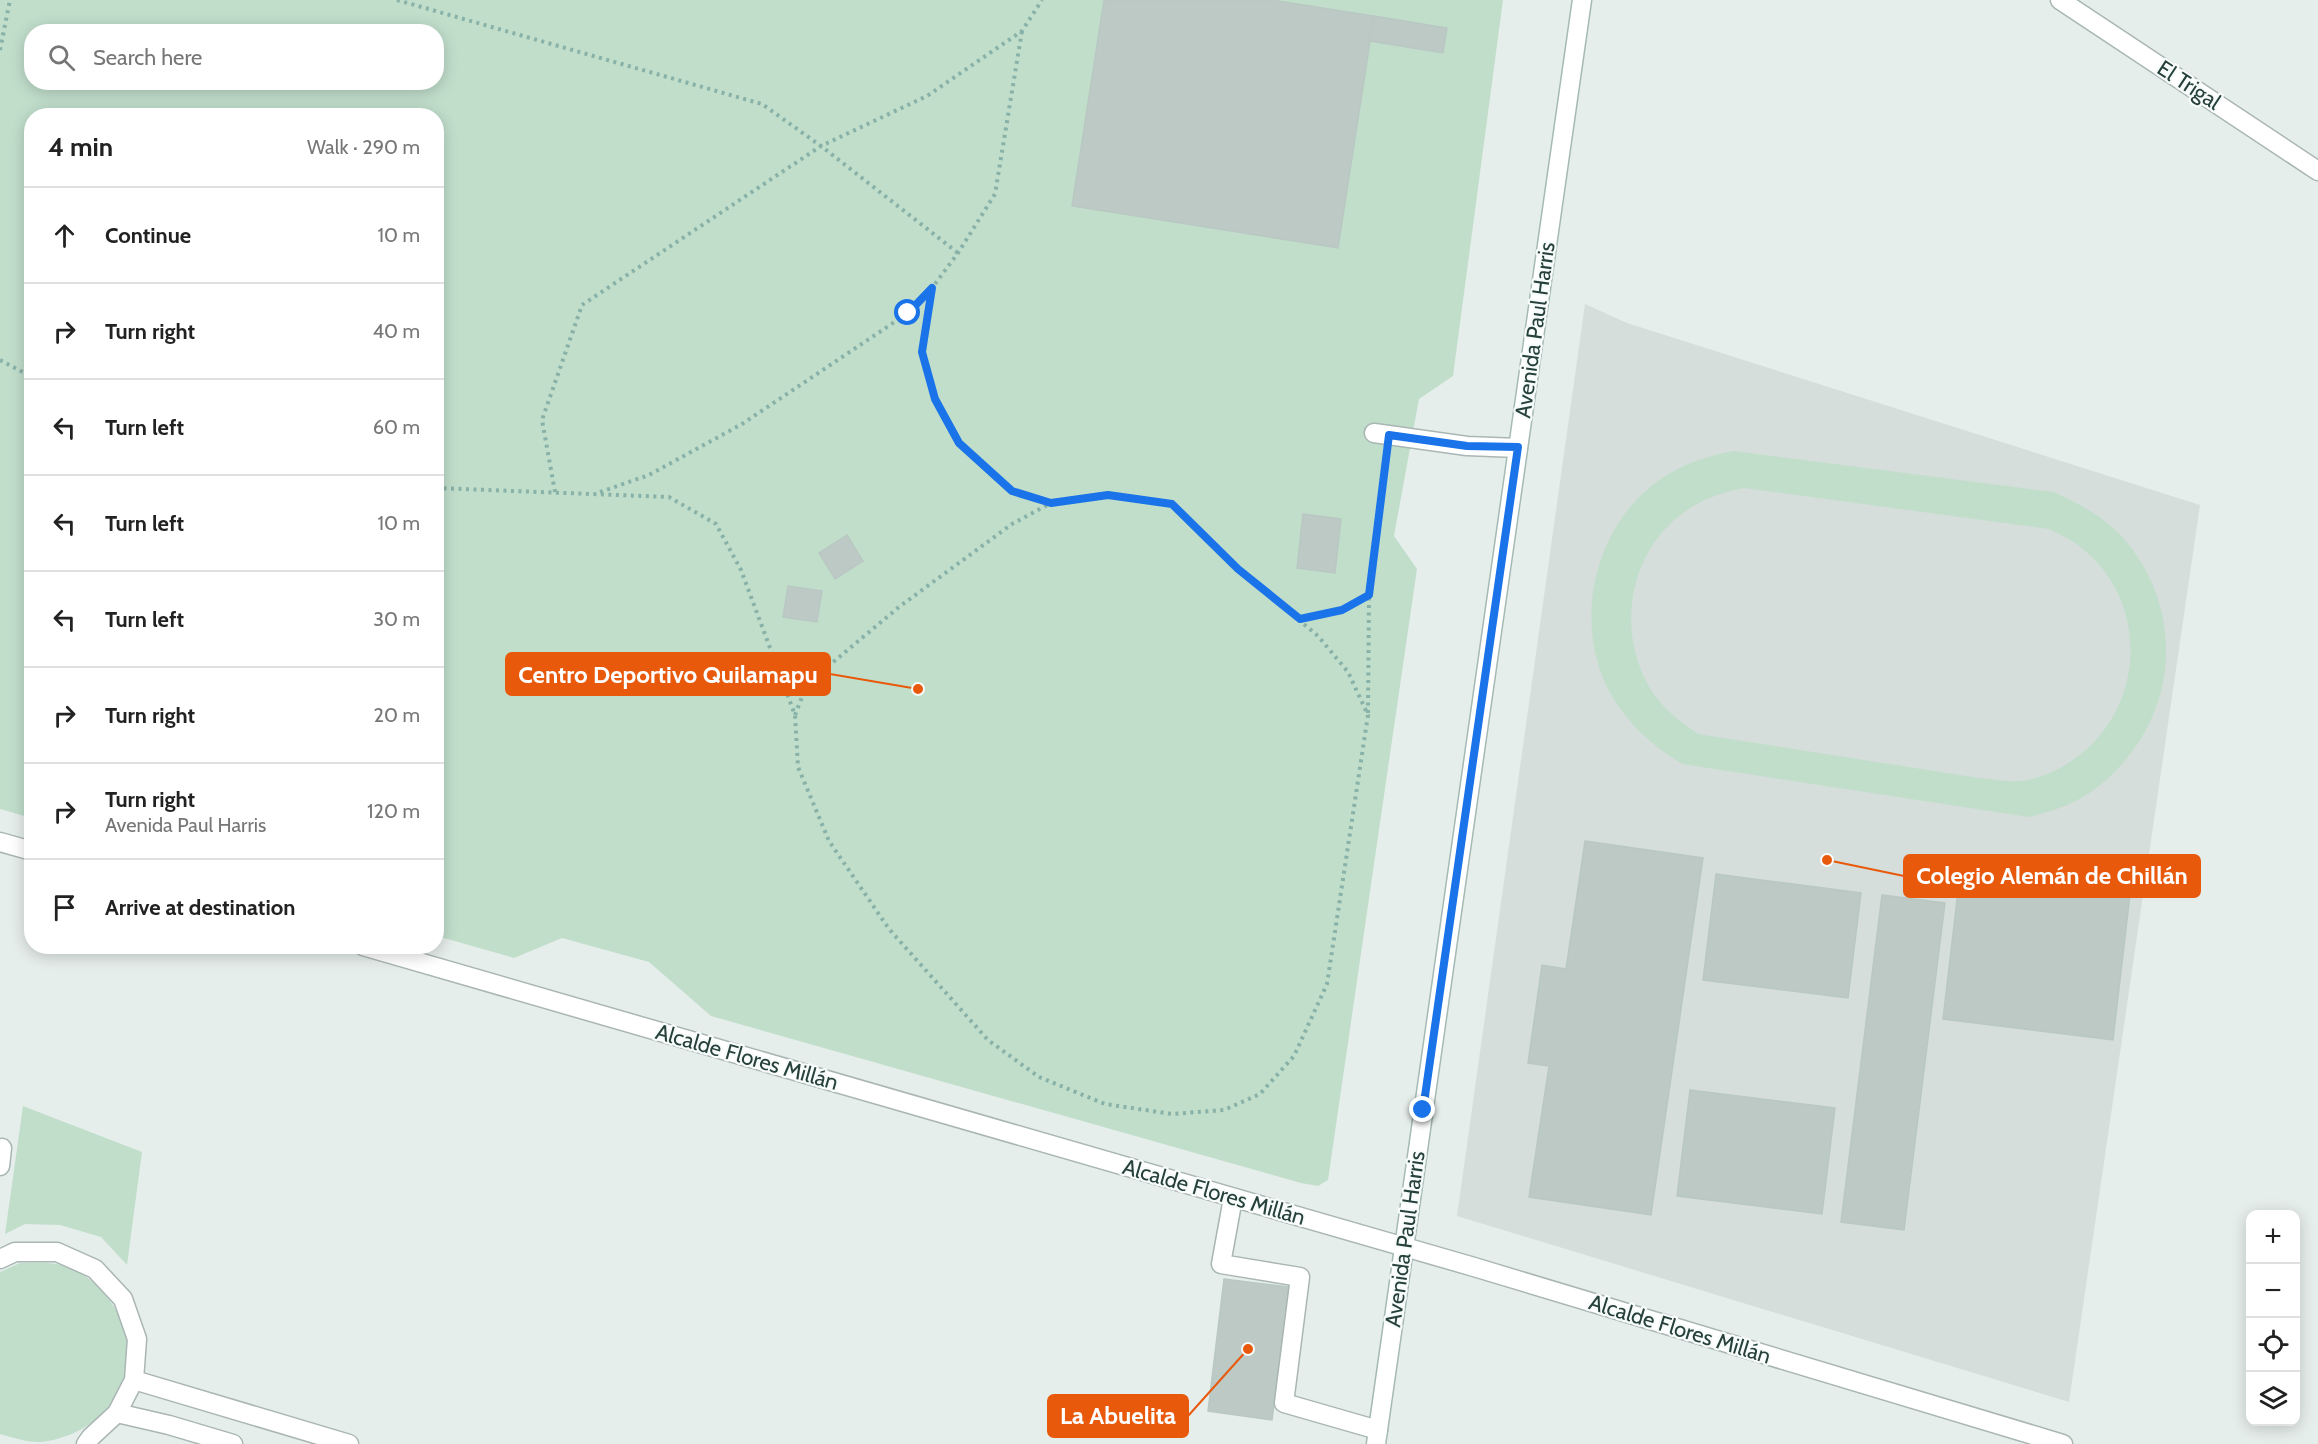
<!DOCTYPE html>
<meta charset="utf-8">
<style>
:root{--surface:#fff;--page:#f2f2f2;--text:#222;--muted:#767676;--line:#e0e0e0}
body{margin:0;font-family:Cabin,sans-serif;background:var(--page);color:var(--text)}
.controls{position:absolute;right:18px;bottom:18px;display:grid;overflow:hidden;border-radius:12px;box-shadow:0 3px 15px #0003}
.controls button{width:54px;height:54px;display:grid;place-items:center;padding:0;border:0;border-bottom:2px solid var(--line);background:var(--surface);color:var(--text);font:30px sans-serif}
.stop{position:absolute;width:18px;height:18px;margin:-14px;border:4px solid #1a73e8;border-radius:50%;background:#fff}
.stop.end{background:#1a73e8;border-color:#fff;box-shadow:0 2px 6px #0008}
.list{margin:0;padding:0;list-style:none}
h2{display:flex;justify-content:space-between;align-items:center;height:78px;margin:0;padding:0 24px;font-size:26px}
h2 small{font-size:20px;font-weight:400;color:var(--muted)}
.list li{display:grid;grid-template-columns:39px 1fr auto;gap:18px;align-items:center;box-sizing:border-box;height:96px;padding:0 24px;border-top:2px solid var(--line)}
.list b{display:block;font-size:22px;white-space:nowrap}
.list p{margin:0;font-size:20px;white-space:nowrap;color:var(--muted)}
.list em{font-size:20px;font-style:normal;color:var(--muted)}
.icon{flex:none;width:33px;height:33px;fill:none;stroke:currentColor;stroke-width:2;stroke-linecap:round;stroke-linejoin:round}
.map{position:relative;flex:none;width:2318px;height:1444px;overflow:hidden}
.search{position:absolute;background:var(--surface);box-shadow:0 3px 15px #0003;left:24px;top:24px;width:420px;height:66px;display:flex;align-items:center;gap:15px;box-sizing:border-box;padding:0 21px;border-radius:24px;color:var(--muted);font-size:22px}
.panel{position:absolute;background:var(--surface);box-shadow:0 3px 15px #0003;left:24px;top:108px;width:420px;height:846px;border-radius:24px}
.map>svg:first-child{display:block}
.built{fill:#d5dedb}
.green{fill:#c1decb;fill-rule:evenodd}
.building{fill:#bcc9c5;stroke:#b9c8c3;stroke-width:1.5}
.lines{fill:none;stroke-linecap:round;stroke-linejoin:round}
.service-casing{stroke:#a9b6b4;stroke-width:21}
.minor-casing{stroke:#a9b6b4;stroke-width:21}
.tertiary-casing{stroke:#a9b6b4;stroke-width:21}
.secondary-casing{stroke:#a5bab4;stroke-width:21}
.path{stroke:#88b1a8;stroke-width:4;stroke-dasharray:3 4.5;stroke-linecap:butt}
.service{stroke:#fff;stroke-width:18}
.minor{stroke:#fff;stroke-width:18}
.tertiary{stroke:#fff;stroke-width:18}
.secondary{stroke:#fff;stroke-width:18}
.route{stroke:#1a73e8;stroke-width:8}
.labels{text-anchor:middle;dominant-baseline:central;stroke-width:4.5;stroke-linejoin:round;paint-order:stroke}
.street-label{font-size:22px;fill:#26403c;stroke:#f7fbf9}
.leader{fill:none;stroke:#e8590c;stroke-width:2}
.callout-dot{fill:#e8590c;stroke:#f7fbf9;stroke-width:2}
.callout{fill:#e8590c;stroke:#e8590c;stroke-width:2}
.callout-label{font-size:24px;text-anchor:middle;font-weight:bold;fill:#fff}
</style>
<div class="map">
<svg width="2318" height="1444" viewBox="0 0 2318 1444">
<rect width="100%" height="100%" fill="#e6eeec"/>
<path class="built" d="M1585,304L1627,323L2200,505L2069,1402L1457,1216Z"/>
<g class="green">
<path d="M0,0H1503L1453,376L1419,399L1394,536L1417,569L1328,1180L1318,1186L1301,1183L711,1016L649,962L562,938L514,958L437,936L436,116H32L31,818L0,809ZM32,32H436V82H32Z"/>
<path d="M1734,451L2054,492C2080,504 2106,518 2125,540C2193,621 2174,735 2088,794C2070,806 2049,812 2029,817L1682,764C1658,749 1638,733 1621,710C1569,640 1588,531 1658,481C1682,464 1706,456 1734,451ZM1744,488L2049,529C2064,536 2079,544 2091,556C2144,607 2143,693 2092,744C2073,763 2047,778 2020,781C2007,782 1992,779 1979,778L1698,734C1684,724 1671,715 1660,702C1616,648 1623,561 1678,517C1697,501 1719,493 1744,488Z"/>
<path d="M23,1106L142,1152L127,1265L101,1237L60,1225L25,1224L5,1234Z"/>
<path d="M20,1263C32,1263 45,1262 57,1264C74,1267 92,1279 103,1292C156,1352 118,1434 40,1442C29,1443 11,1437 0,1434V1272Z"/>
</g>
<g class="building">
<path d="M1104,0H1272L1374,16L1338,248L1072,206Z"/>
<path d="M1374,16L1447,28L1443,53L1369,41Z"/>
<path d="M1303,514L1341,519L1335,573L1297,568Z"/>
<path d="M847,535L863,561L835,579L819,553Z"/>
<path d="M788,586L822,591L817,622L783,617Z"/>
<path d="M1585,841L1703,858L1651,1215L1529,1197L1549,1066L1528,1063L1542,965L1566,969Z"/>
<path d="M1961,866L2131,886L2113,1040L1943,1019Z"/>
<path d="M1716,874L1861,893L1848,998L1703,980Z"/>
<path d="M1882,895L1945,903L1904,1230L1841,1222Z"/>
<path d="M1690,1090L1835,1108L1822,1214L1677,1196Z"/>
<path d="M1224,1279L1289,1287L1272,1420L1208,1411Z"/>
</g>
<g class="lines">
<g class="service-casing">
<g id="service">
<path d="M1374,433L1467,446L1518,448"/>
<path d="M1233,1198L1221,1264L1300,1277L1284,1403L1378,1430"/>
</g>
</g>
<g class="minor-casing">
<g id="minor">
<path d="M2060,0L2318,171"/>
<path d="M0,1166L2,1148"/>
<path d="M0,1259L15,1252H57L95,1269L123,1299L137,1339L134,1380L117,1413L91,1437L86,1444"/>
<path d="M134,1380L349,1444"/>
<path d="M117,1413L169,1425L233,1444"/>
</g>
</g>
<g class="tertiary-casing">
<g id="tertiary">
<path d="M0,842L32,851"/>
<path d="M363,946L1474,1267L2063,1444"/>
</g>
</g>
<g class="secondary-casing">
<path id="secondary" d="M1376,1444L1582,0"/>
</g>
<g class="path">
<path d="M397,0L762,104L821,146L958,253"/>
<path d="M0,50L10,0"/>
<path d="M0,360L32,377"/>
<path d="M436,488L669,497L716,524L741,570L795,715L798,767L829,841L889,929L988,1040L1039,1077L1105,1104L1172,1114L1224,1110L1260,1094L1294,1056L1327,984L1368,715L1348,672L1318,636L1238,569L1172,504L1108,495L1051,503L1012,491L959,443L935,399L922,352L932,288L958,253L995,194L1022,31"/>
<path d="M555,492L542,420L582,305L821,146L927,96L1022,31L1042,0"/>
<path d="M600,492L649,475L742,424L908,313L932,288"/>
<path d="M1300,619L1342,610L1368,595"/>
<path d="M1368,713L1369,595L1385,463"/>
<path d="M795,715L807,684L899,607L1012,524L1051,503"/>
</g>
<use href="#service" class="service"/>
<use href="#minor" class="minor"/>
<use href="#tertiary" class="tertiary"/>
<use href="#secondary" class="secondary"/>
</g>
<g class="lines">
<path class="route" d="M908,313L932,288L922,352L935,399L959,443L1012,491L1051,503L1108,495L1172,504L1238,569L1300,619L1342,610L1369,595L1389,435L1467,446L1518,447L1423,1110"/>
</g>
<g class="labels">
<g class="street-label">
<text transform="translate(2189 85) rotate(33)">El Trigal</text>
<text transform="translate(1535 330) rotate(-82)">Avenida Paul Harris</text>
<text transform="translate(747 1057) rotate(16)">Alcalde Flores Millán</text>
<text transform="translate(1214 1192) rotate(16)">Alcalde Flores Millán</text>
<text transform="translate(1405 1239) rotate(-82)">Avenida Paul Harris</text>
<text transform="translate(1680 1329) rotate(17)">Alcalde Flores Millán</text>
</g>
</g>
<path class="leader" d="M918 689L830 674M1827 860L1904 876M1248 1349L1188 1416"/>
<g class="callout-dot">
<circle cx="918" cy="689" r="6"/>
<circle cx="1827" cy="860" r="6"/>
<circle cx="1248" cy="1349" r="6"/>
</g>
<g class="callout">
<rect x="506" y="653" width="324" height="42" rx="6"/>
<rect x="1904" y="855" width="296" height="42" rx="6"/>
<rect x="1048" y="1395" width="140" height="42" rx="6"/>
</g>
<g class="callout-label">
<text x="668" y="683">Centro Deportivo Quilamapu</text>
<text x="2052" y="884">Colegio Alemán de Chillán</text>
<text x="1118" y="1424">La Abuelita</text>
</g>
</svg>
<div class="controls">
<button>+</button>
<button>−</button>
<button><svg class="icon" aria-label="locate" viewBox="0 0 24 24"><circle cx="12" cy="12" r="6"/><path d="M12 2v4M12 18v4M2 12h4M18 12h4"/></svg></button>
<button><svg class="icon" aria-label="layers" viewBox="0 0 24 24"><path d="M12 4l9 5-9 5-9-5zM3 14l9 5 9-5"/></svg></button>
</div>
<div class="stop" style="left:908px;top:313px"></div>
<div class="stop end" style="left:1423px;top:1110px"></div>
<div class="search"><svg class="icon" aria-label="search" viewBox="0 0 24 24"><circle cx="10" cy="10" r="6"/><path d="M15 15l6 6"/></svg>Search here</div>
<section class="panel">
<h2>4 min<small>Walk · 290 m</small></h2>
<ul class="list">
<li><svg class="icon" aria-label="ahead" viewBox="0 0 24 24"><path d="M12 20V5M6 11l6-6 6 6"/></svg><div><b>Continue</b></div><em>10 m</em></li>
<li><svg class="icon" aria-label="right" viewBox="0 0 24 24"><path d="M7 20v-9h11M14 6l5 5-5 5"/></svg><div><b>Turn right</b></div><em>40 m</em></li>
<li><svg class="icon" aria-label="left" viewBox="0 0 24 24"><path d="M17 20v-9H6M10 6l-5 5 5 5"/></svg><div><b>Turn left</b></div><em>60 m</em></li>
<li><svg class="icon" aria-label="left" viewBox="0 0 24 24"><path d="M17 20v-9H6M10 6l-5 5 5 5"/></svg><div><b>Turn left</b></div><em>10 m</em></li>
<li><svg class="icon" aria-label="left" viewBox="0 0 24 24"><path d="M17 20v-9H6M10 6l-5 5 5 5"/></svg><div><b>Turn left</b></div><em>30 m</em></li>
<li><svg class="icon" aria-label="right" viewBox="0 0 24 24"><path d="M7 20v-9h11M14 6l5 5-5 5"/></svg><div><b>Turn right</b></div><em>20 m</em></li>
<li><svg class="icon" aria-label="right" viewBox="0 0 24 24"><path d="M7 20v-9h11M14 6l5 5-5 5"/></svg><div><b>Turn right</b><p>Avenida Paul Harris</p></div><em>120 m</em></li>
<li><svg class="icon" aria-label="arrive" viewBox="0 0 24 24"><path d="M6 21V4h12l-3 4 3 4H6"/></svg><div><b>Arrive at destination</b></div></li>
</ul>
</section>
</div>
